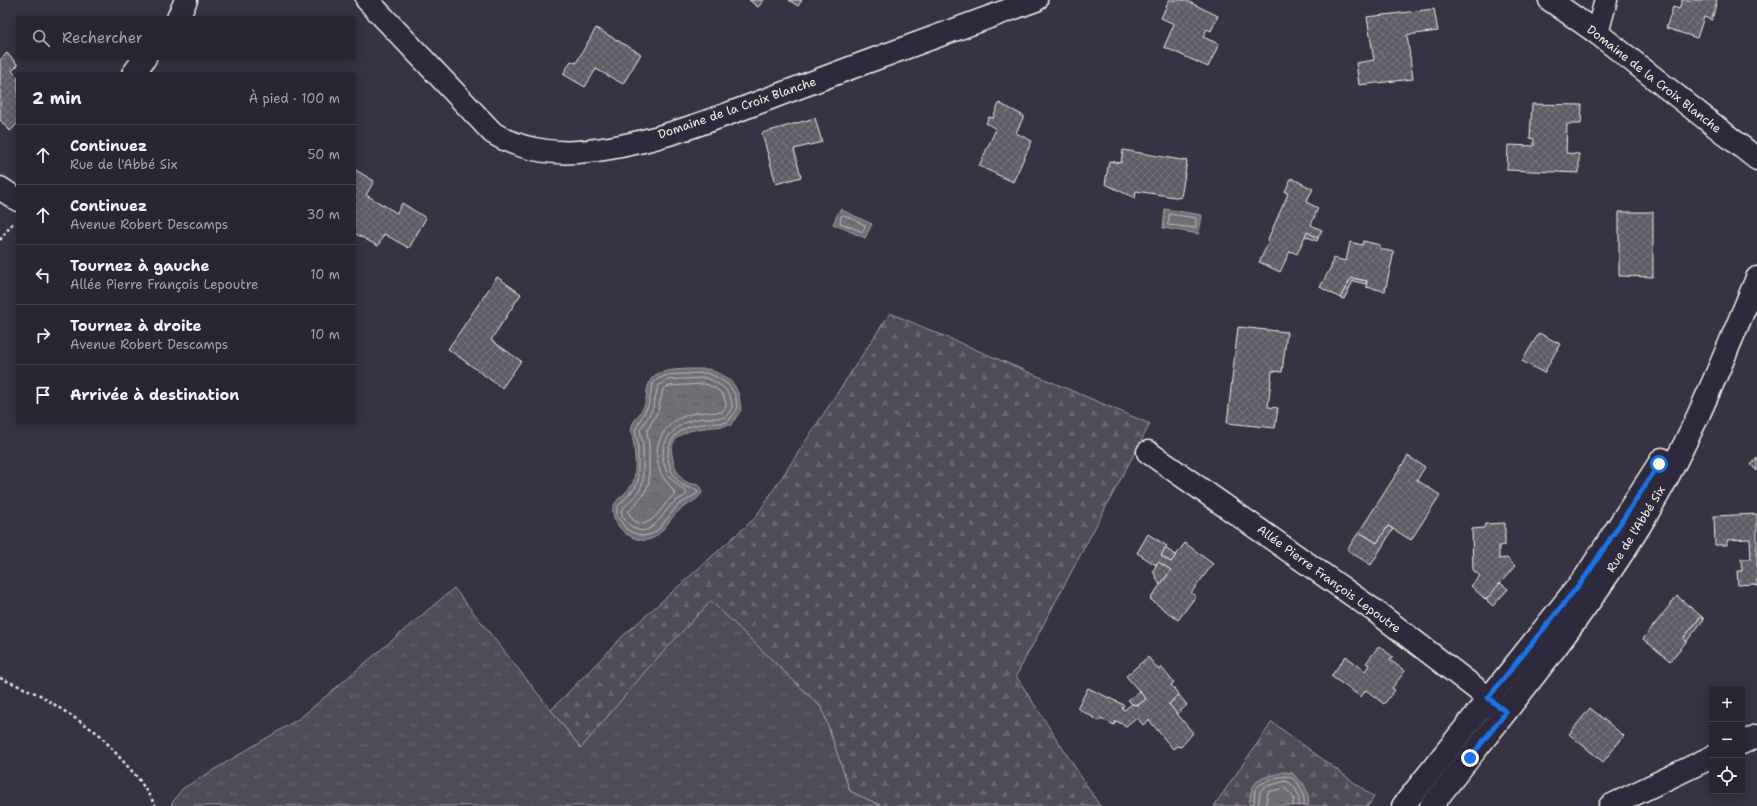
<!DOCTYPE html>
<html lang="fr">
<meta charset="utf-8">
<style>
:root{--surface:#292633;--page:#35323f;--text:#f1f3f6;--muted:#a5a5ac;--line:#45434e}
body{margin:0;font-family:"Shantell Sans",sans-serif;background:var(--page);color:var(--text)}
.controls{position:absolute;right:12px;bottom:12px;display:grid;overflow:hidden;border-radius:4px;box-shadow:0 2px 10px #0003}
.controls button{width:36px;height:36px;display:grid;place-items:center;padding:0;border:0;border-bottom:1px solid var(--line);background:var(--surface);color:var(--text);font:20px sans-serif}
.stop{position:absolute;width:12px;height:12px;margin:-9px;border:3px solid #1a73e8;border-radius:50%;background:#fff}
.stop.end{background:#1a73e8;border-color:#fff;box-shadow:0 1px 4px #0008}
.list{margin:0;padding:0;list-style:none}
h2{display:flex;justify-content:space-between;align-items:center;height:52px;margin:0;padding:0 16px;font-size:17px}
h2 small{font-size:13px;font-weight:400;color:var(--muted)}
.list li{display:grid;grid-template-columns:26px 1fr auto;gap:12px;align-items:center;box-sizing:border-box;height:60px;padding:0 16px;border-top:1px solid var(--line)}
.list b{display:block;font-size:15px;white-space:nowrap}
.list p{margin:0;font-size:13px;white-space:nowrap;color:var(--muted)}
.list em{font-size:13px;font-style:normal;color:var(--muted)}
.icon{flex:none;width:22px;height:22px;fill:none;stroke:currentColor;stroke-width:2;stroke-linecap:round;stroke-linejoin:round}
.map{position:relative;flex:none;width:1757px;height:806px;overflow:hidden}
.search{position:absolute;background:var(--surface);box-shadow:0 2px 10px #0003;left:16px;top:16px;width:340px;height:44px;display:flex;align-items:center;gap:10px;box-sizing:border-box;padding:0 14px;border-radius:4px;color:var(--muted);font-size:15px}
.panel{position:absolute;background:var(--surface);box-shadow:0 2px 10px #0003;left:16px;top:72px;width:340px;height:352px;border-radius:4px}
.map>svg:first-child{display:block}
.grass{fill:url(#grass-tufts);stroke:#a29ea0}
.forest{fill:url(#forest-firs);stroke:#a29ea0}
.water{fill:url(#water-ripples);stroke:#a6a2a4}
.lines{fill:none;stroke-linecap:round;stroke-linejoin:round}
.shore{stroke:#c0bdbb;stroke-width:1}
.building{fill:url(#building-cross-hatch);stroke:#f4f1e8}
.minor-casing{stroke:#f4f1e8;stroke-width:25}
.major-casing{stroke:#f4f1e8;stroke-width:25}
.path{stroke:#f4f1e8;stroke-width:2.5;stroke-dasharray:3 3;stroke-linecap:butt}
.minor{stroke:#2f2a3d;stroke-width:22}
.major{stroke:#2f2a3d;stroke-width:22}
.route{stroke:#1a73e8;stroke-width:5}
.labels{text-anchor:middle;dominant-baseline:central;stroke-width:3;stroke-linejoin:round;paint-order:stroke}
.street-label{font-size:12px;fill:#f4f1e8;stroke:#2f2a3d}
</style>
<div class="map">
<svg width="1757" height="806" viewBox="0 0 1757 806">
<defs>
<pattern id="grass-tufts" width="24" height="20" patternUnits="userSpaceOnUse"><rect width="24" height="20" fill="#504b59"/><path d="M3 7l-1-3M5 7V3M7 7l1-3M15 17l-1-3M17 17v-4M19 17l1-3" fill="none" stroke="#6a6571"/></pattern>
<pattern id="forest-firs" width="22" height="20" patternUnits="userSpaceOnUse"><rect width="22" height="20" fill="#504b59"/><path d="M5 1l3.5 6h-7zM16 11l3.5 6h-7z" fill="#6a6571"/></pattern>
<pattern id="water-ripples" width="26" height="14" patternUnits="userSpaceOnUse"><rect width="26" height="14" fill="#726e77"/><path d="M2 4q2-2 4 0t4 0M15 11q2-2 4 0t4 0" fill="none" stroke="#5b595c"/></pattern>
<pattern id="building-cross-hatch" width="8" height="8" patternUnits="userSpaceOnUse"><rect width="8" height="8" fill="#5f5c67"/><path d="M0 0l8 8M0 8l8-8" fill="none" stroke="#77747d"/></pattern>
</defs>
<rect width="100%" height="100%" fill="#373244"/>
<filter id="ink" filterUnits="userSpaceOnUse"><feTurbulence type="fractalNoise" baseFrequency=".025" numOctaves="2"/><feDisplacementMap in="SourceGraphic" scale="8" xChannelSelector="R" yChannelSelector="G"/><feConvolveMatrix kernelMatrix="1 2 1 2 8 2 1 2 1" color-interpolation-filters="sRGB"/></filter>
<g filter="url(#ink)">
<path class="grass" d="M454,588L581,748L649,666L711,601L822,708L850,791L882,806H170L182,789L300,718Z"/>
<g class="forest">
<path d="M890,313L1150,424L1016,676L1100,806H882L850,791L822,708L711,601L649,667L581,748L551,710L624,635L755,518Z"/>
<path d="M1272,722L1374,797L1368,806H1307L1309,802L1252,788L1249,806H1214Z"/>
</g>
<g class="water">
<path d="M840,209L872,224L865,238L833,224Z"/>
<path d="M1165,209L1202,215L1199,234L1163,228Z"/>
<path d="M708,369C731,378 739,384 741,410L731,425C710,429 663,425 673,460C675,468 680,480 688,483C692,484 696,484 700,486L702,493C697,501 689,503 681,509C665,520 658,553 628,535C621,531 614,522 613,513C610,499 632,493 634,479C636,469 635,456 634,446C634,441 631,436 631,431C631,421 642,413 645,404C647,394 646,384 654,376C664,368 695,369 708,369Z"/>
<path d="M1284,772L1292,773C1301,781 1313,793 1307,806H1249L1252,788L1259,779Z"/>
</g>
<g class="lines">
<g class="shore">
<path d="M1170,214L1196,218V228L1168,225Z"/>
<path d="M844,215L865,225L863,232L840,223L841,216Z"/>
<path d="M707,373C726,381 737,387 737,410L728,422C712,425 696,421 681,431C661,443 666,474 684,486C688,488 692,488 696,489L698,493L677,506L659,529L652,534L643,536L631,532L626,529L617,516V507L635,488L638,480V445L635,430L648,406L653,383L658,379L667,375Z"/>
<path d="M706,378C721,384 732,391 732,408L726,417C715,419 703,417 692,420C668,428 656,449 667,472C672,483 685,489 687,494C683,498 677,499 673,503C662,513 652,540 632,527C627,523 622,517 621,511L640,490L643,481V445L640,430L653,408L658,386L668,380Z"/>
<path d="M705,384C717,388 726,393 726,407L722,412C712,413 701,411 691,414C662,422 650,447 661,474C665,481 672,487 675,494C664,502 657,521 643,524L634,521L628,512L644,494L649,483V445L647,431L658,411L663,389L670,386Z"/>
<path d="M1253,806C1255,801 1254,795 1255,790C1259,782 1282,774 1289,777C1301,781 1305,796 1304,806"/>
<path d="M1258,806L1260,792L1264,787L1285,781C1296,784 1300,796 1299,806"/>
<path d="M1265,806L1268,792L1285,788L1294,798L1293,806"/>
</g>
</g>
<g class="building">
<path d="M749,0H764L758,7Z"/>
<path d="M789,0H802L798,6Z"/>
<path d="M1169,0H1185L1218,16L1211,31L1207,29L1203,37L1219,44L1208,67L1164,47L1174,24L1161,18Z"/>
<path d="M1682,0H1717L1712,20L1704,17L1697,38L1666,28L1673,7L1679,9Z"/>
<path d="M1434,9L1438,31L1407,35L1413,79L1359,85L1356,63L1374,60L1367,17Z"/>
<path d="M596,28L641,54L623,84L596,69L585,87L563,74L571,61L576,63Z"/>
<path d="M7,53L18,65L12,71L18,77V123L10,131L0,120V60Z"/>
<path d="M999,103L1024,116L1016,133L1032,141L1013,182L979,166L996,129L986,123L989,117L993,118Z"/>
<path d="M1532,104L1582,105L1581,124H1567L1566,153L1579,154V173L1507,170L1508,145L1534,146V139L1530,138Z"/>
<path d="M815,118L822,142L794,149L801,177L776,184L762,133Z"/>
<path d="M1123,150L1187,161L1181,198L1136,191L1135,198L1105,184L1109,161L1121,163Z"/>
<path d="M354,169L374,181L366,195L397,213L402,203L426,218L409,248L384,234L378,246L354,233Z"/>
<path d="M1291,178L1313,189L1306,202L1318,208L1311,225L1322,230L1318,238L1307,232L1297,254L1290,251L1280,272L1259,262L1269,242L1267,241L1288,194L1285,192Z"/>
<path d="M1619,212H1653V277L1619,276Z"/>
<path d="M1307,232L1318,238L1317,241L1305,236Z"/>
<path d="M1363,241L1380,245V249L1394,252L1385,291L1366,287L1367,281L1351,278L1340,298L1320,287L1331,267L1333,258L1346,261L1350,242L1362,245Z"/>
<path d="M497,277L521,294L491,340L521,361L502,388L448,349Z"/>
<path d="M1351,278L1367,281L1366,284L1353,281L1344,299L1340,298Z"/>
<path d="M1238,327L1287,332L1282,372L1272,371L1268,407L1278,408L1275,428L1227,423Z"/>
<path d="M1539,333L1560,344L1544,373L1522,361Z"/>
<path d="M1408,456L1425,467L1417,480L1440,495L1411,540L1388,526L1377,543L1359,532Z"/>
<path d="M1757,458V471L1751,465Z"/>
<path d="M1757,514V587L1754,584L1738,585L1737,571H1742L1741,559H1751L1750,539L1727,540V545H1715L1714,516Z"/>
<path d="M1505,523V545L1499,546V559L1507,558L1515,566L1486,600L1471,586L1480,576L1473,570L1472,529L1484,528L1485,524Z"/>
<path d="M1388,526L1393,529L1371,565L1347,550L1359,532L1377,543Z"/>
<path d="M1148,534L1167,546L1161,556L1171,562L1185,543L1213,564L1191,593L1196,596L1178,620L1150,599L1171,570L1158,562L1156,565L1137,553Z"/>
<path d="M1165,548L1176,555L1171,562L1161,556Z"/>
<path d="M1158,562L1171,570L1160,585L1153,571Z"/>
<path d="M1500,583L1508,589L1493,606L1486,600Z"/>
<path d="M1677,596L1701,616L1683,639L1686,642L1670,661L1643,639Z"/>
<path d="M1701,616L1704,619L1686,642L1683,639Z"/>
<path d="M1379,646L1393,657L1390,660L1405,671L1392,688L1395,690L1384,704L1366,690L1361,697L1331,676L1346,656L1365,671L1369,665L1366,663Z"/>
<path d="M1148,657L1159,670L1161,667L1174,683L1171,685L1179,695L1169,704L1193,733L1181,747L1177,746L1173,749L1149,720L1143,725L1137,717L1126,726L1116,721L1114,725L1101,718L1099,721L1077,708L1088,688L1124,705L1122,708L1124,710L1132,704L1138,705L1146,699L1126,676Z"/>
<path d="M1139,691L1146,699L1138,705L1132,704L1128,700Z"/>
<path d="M1179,695L1187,705L1177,714L1169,704Z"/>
<path d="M1590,708L1624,736L1603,762L1569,734Z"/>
</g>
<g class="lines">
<g class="minor-casing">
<g id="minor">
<path d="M367,0L493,133C517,148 549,154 577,152C649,147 722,116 789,91C871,60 953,30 1036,0"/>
<path d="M1550,0L1597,33L1757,159"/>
<path d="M178,18L186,0"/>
<path d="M1597,33L1606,0"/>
<path d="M133,74L145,58"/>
<path d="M0,188L18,200"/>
<path d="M1148,452L1375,611L1504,710"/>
<path d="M1742,743L1757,736"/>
<path d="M1610,806L1712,757"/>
</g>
</g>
<g class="major-casing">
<g id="major">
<path d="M1403,806L1586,576L1662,459"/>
<path d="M1431,806C1502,716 1575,629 1636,532C1686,452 1721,365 1757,278"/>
</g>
</g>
<g class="path">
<path d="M0,240L13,223"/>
<path d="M0,678L40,695L99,734L138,778L156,806"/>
</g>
<use href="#minor" class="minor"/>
<use href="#major" class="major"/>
</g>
</g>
<g class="lines" filter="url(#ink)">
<path class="route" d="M1470,758L1506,712L1488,698L1586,576L1659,464"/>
</g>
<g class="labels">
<g class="street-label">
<text transform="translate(1654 79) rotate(38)">Domaine de la Croix Blanche</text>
<text transform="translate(737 108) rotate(-19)">Domaine de la Croix Blanche</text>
<text transform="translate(1636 529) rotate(-58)">Rue de l'Abbé Six</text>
<text transform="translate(1329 579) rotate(36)">Allée Pierre François Lepoutre</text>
</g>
</g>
</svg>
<div class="controls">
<button>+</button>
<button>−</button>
<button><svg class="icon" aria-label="locate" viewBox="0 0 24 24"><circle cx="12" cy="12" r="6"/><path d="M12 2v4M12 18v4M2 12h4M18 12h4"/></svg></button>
</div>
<div class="stop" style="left:1659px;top:464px"></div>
<div class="stop end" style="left:1470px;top:758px"></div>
<div class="search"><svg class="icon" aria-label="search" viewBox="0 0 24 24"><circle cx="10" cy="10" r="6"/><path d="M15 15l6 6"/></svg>Rechercher</div>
<section class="panel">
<h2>2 min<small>À pied · 100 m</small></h2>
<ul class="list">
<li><svg class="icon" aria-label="ahead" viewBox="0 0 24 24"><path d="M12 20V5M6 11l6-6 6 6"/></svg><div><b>Continuez</b><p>Rue de l'Abbé Six</p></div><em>50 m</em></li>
<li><svg class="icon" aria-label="ahead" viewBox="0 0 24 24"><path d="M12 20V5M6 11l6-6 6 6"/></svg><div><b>Continuez</b><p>Avenue Robert Descamps</p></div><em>30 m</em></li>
<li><svg class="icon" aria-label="left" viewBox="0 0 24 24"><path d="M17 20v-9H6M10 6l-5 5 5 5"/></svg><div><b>Tournez à gauche</b><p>Allée Pierre François Lepoutre</p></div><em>10 m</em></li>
<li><svg class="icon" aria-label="right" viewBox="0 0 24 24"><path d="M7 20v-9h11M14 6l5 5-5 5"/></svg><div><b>Tournez à droite</b><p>Avenue Robert Descamps</p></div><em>10 m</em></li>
<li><svg class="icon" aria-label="arrive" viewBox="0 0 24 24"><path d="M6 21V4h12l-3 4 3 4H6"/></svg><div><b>Arrivée à destination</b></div></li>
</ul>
</section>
</div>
